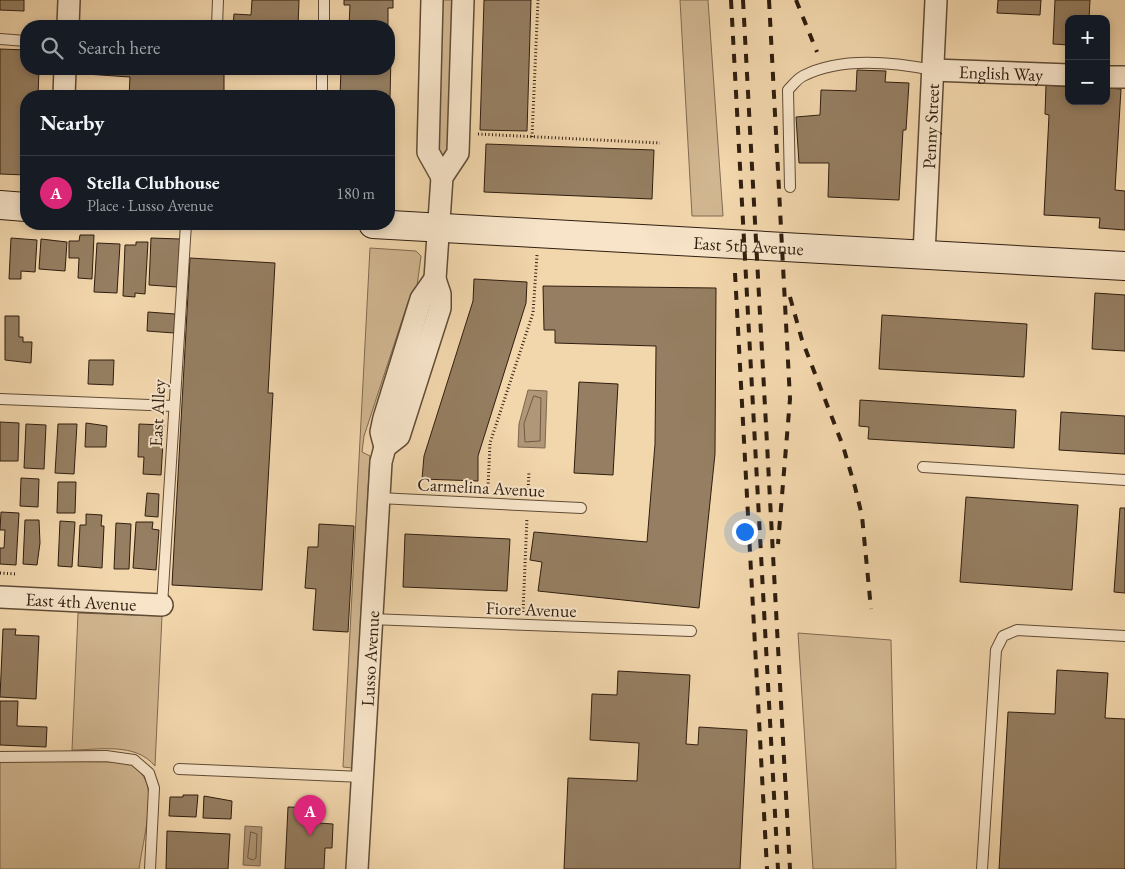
<!DOCTYPE html>
<meta charset="utf-8">
<style>
:root{--surface:#171b24;--page:#20242c;--text:#f1f3f6;--muted:#9ea1a6;--line:#363941;--accent:#db2777}
body{margin:0;font-family:"EB Garamond",serif;background:var(--page);color:var(--text)}
.controls{position:absolute;right:15px;top:15px;display:grid;overflow:hidden;border-radius:10px;box-shadow:0 2px 8px #0003}
.controls button{width:45px;height:45px;display:grid;place-items:center;padding:0;border:0;border-bottom:1px solid var(--line);background:var(--surface);color:var(--text);font:25px sans-serif}
.you{position:absolute;left:744px;top:531px;width:18px;height:18px;margin:-12px;border:4px solid #fff;border-radius:50%;background:#1a73e8;box-shadow:0 0 0 8px #1a73e833}
.badge{display:grid;place-items:center;width:32px;height:32px;border-radius:50%;background:var(--accent);color:#fff;font-size:16px;font-weight:700}
.pin{position:absolute;translate:-50% -41px;filter:drop-shadow(0 1px 2px #0008)}
.pin::after{content:'';position:absolute;top:26px;width:18px;height:15px;background:inherit;clip-path:polygon(0 0,100% 0,50% 100%)}
.list{margin:0;padding:0;list-style:none}
h2{display:flex;justify-content:space-between;align-items:center;height:65px;margin:0;padding:0 20px;font-size:21px}
h2 small{font-size:16px;font-weight:400;color:var(--muted)}
.list li{display:grid;grid-template-columns:32px 1fr auto;gap:15px;align-items:center;box-sizing:border-box;height:75px;padding:0 20px;border-top:1px solid var(--line)}
.list b{display:block;font-size:19px;white-space:nowrap}
.list p{margin:0;font-size:16px;white-space:nowrap;color:var(--muted)}
.list em{font-size:16px;font-style:normal;color:var(--muted)}
.icon{flex:none;width:28px;height:28px;fill:none;stroke:currentColor;stroke-width:2;stroke-linecap:round;stroke-linejoin:round}
.map{position:relative;flex:none;width:1125px;height:869px;overflow:hidden}
.search{position:absolute;background:var(--surface);box-shadow:0 2px 8px #0003;left:20px;top:20px;width:375px;height:55px;display:flex;align-items:center;gap:12px;box-sizing:border-box;padding:0 18px;border-radius:20px;color:var(--muted);font-size:19px}
.panel{position:absolute;background:var(--surface);box-shadow:0 2px 8px #0003;left:20px;top:90px;width:375px;height:140px;border-radius:20px}
.map>svg:first-child{display:block}
.green{fill:#d1b791;stroke:#806a50}
.water{fill:#b09777;stroke:#7d674d}
.lines{fill:none;stroke-linecap:round;stroke-linejoin:round}
.shore{stroke:#705a43;stroke-width:1}
.building{fill:#957e61;stroke:#301e0f}
.service-casing{stroke:#604c36;stroke-width:12}
.minor-casing{stroke:#604c36;stroke-width:24}
.secondary-casing{stroke:#301e0f;stroke-width:30}
.path{stroke:#301e0f;stroke-width:3;stroke-dasharray:1 2.5;stroke-linecap:butt}
.service{stroke:#f7e4c9;stroke-width:10}
.minor{stroke:#f7e4c9;stroke-width:21}
.secondary{stroke:#f7e4c9;stroke-width:28}
.rail{stroke:#301e0f;stroke-width:4;stroke-dasharray:9 9;stroke-linecap:butt}
.labels{text-anchor:middle;dominant-baseline:central;stroke-width:4;stroke-linejoin:round;paint-order:stroke}
.street-label{font-size:18px;fill:#301e0f;stroke:#f7e4c9}
</style>
<div class="map">
<svg width="1125" height="869" viewBox="0 0 1125 869">
<rect width="100%" height="100%" fill="#f2d6ac"/>
<filter id="stains"><feTurbulence type="fractalNoise" baseFrequency=".004" numOctaves="4"/><feColorMatrix values="0 0 0 0 .2 0 0 0 0 .09 0 0 0 0 .02 0 0 0 .5 -.17"/></filter>
<radialGradient id="worn" r=".72"><stop offset=".6" stop-color="#630" stop-opacity="0"/><stop offset="1" stop-color="#630" stop-opacity=".3"/></radialGradient>
<g class="green">
<path d="M440,0H453L447,154L443,156L438,154Z"/>
<path d="M680,0H708L723,216H692Z"/>
<path d="M370,248L416,251L421,256L415,301L409,299L364,436L362,452L370,456L352,768L343,767Z"/>
<path d="M78,613L162,616L155,766C135,742 100,750 72,750Z"/>
<path d="M798,633L891,640L896,869H813Z"/>
<path d="M0,761L126,762C136,767 143,773 147,784C153,804 142,847 139,869H0Z"/>
</g>
<g class="water">
<path d="M528,390L547,391L545,448L518,447L519,424Z"/>
<path d="M245,826L262,827L260,866L243,865Z"/>
</g>
<g class="lines">
<g class="shore">
<path d="M534,396L541,398L540,441L525,442L524,424Z"/>
<path d="M251,832L257,834L256,858L253,860L248,858Z"/>
</g>
</g>
<g class="building">
<path d="M0,0H24V11L0,10Z"/>
<path d="M252,0H299L298,26H233L234,14L251,15Z"/>
<path d="M344,0H393V8H388V26H349L350,5H344Z"/>
<path d="M484,0H531L527,131L480,130Z"/>
<path d="M998,0H1041L1040,15L997,13Z"/>
<path d="M1055,0H1090L1089,19H1069V45L1053,44Z"/>
<path d="M0,49L26,50V69H39L38,96H26V175L0,174Z"/>
<path d="M389,56H391L390,98L389,96H340L341,69H389Z"/>
<path d="M86,69H224V96H129L130,77L86,74Z"/>
<path d="M857,70L886,71L885,82L909,83L906,130H903L899,200L828,197L829,163H799L796,117L820,115L821,90L856,91Z"/>
<path d="M1046,85L1069,87V101H1106V88L1121,89L1115,190L1125,191V230L1099,228L1100,218L1044,215L1049,115L1045,114Z"/>
<path d="M486,144L654,150L652,199L484,192Z"/>
<path d="M80,235H94L92,279L78,278L79,258H69V241H79Z"/>
<path d="M11,238L37,240L35,272L21,271V279H9Z"/>
<path d="M151,238L180,239L177,287L149,285Z"/>
<path d="M41,239L67,242L65,271L39,269Z"/>
<path d="M136,242H148L145,294L135,293V297L123,296L125,245H136Z"/>
<path d="M97,243L120,244L117,293L94,292Z"/>
<path d="M190,258L275,263L268,393H273L262,590L172,585Z"/>
<path d="M474,279L527,282L526,303L478,456V481L422,479L424,456L473,301Z"/>
<path d="M543,286L716,288L715,454L699,608L538,591L542,562L530,560L534,532L647,542L655,444L656,346L555,343V330H544Z"/>
<path d="M1095,293L1125,295V351L1092,349Z"/>
<path d="M148,312L175,314L174,333L147,331Z"/>
<path d="M882,315L1027,324L1024,377L879,369Z"/>
<path d="M5,316H19V337H23V342H32L31,363L5,360Z"/>
<path d="M89,360H114L113,385L88,384Z"/>
<path d="M579,382L618,384L613,475L574,473Z"/>
<path d="M860,400L1016,410L1014,448L868,439L869,427L859,426Z"/>
<path d="M1061,412L1125,416V454L1059,450Z"/>
<path d="M0,422L19,423L18,461H0Z"/>
<path d="M86,423L107,426L106,447H85Z"/>
<path d="M26,424L46,425L44,469L24,468Z"/>
<path d="M58,424H77L74,474L55,473Z"/>
<path d="M139,424L164,425L161,475L143,474L144,457H138Z"/>
<path d="M21,478L39,479L38,507L20,506Z"/>
<path d="M58,482H76L75,513H57Z"/>
<path d="M147,493L159,494L158,517L145,516Z"/>
<path d="M966,497L1078,505L1072,590L960,582Z"/>
<path d="M1120,508H1125V593L1114,592Z"/>
<path d="M1,512L19,513L16,565L0,564V548H4L5,530H0Z"/>
<path d="M86,514L102,515L101,526H104L102,568L78,566L80,525H86Z"/>
<path d="M25,520H39L40,543L37,565L23,564Z"/>
<path d="M60,521L75,522L72,567L58,566Z"/>
<path d="M136,522H153L152,529L159,530L156,570L133,568Z"/>
<path d="M116,523L131,524L129,569H114Z"/>
<path d="M319,524L354,526L348,632L313,630L316,589L305,588L308,547H318Z"/>
<path d="M405,534L510,539L507,591L403,587Z"/>
<path d="M3,629H16L15,635L39,636L36,699L0,697Z"/>
<path d="M1057,670L1108,673L1105,718L1125,719V869H999L1008,712L1055,714Z"/>
<path d="M618,671L690,675L686,744L698,745L699,727L747,730L740,869H564L568,778L637,781L639,743L590,740L592,694L617,695Z"/>
<path d="M0,701H18L17,726L47,727L46,747L0,745Z"/>
<path d="M183,795H198L196,817L169,816L170,797H183Z"/>
<path d="M204,796L232,801L231,819L203,818Z"/>
<path d="M288,807L320,808L319,823L333,824L332,848H325L324,869H285Z"/>
<path d="M167,831L230,834L228,869H166Z"/>
</g>
<g class="lines">
<g class="service-casing">
<g id="service">
<path d="M217,26L218,0"/>
<path d="M324,26V0"/>
<path d="M0,39L26,41"/>
<path d="M322,96V69"/>
<path d="M790,187L788,90C793,85 797,79 803,76C841,56 893,62 933,70"/>
<path d="M0,399L174,406"/>
<path d="M923,467L1125,480"/>
<path d="M379,498L581,508"/>
<path d="M162,605L186,224"/>
<path d="M370,619L691,631"/>
<path d="M0,757L106,756L134,760L149,773L154,788L150,869"/>
<path d="M179,769L362,777"/>
<path d="M982,869L996,650L1003,636L1017,630L1125,636"/>
</g>
</g>
<g class="minor-casing">
<g id="minor">
<path d="M432,0L428,152L442,177"/>
<path d="M68,26L69,0"/>
<path id="s1" d="M933,70L1069,75"/>
<path d="M1106,77H1125"/>
<path d="M64,96L65,69"/>
<path id="s2" d="M924,254L936,0"/>
<path d="M385,447L381,432L384,418L421,299L435,279"/>
<path id="s3" d="M0,597L162,605"/>
<path id="s4" d="M357,869L381,462L385,447L399,436L440,308V294L435,279L442,177L458,153L463,0"/>
</g>
</g>
<g class="secondary-casing">
<g id="secondary">
<path d="M0,205L26,207"/>
<path id="s5" d="M373,224L1125,266"/>
</g>
</g>
<g class="path">
<path d="M478,134L660,143"/>
<path d="M532,137L538,0"/>
<path d="M488,487L490,443L533,313L537,255"/>
<path d="M528,492L529,471"/>
<path d="M0,573L17,574"/>
<path d="M523,612L527,518"/>
</g>
<use href="#service" class="service"/>
<use href="#minor" class="minor"/>
<use href="#secondary" class="secondary"/>
<g class="rail">
<path d="M731,0L778,869"/>
<path d="M743,0L790,869"/>
<path d="M769,0L790,399L778,544"/>
<path d="M796,0L817,52"/>
<path d="M735,273L767,869"/>
<path d="M790,297L802,340L843,446L855,487L862,516L871,609"/>
</g>
</g>
<g class="labels">
<g class="street-label">
<text stroke="none"><textPath href="#s1" startOffset="68">English Way</textPath></text>
<text stroke="none"><textPath href="#s2" startOffset="128">Penny Street</textPath></text>
<text stroke="none"><textPath href="#s5" startOffset="376">East 5th Avenue</textPath></text>
<text transform="translate(157 413) rotate(-87)">East Alley</text>
<text transform="translate(481 487) rotate(3)">Carmelina Avenue</text>
<text stroke="none"><textPath href="#s3" startOffset="81">East 4th Avenue</textPath></text>
<text transform="translate(531 609) rotate(2)">Fiore Avenue</text>
<text stroke="none"><textPath href="#s4" startOffset="211">Lusso Avenue</textPath></text>
</g>
</g>
<rect width="100%" height="100%" filter="url(#stains)"/>
<rect width="100%" height="100%" fill="url(#worn)"/>
</svg>
<div class="controls">
<button>+</button>
<button>−</button>
</div>
<div class="you"></div>
<div class="pin badge" style="left:310px;top:836px">A</div>
<div class="search"><svg class="icon" aria-label="search" viewBox="0 0 24 24"><circle cx="10" cy="10" r="6"/><path d="M15 15l6 6"/></svg>Search here</div>
<section class="panel">
<h2>Nearby<small></small></h2>
<ul class="list">
<li><span class="badge">A</span><div><b>Stella Clubhouse</b><p>Place · Lusso Avenue</p></div><em>180 m</em></li>
</ul>
</section>
</div>
